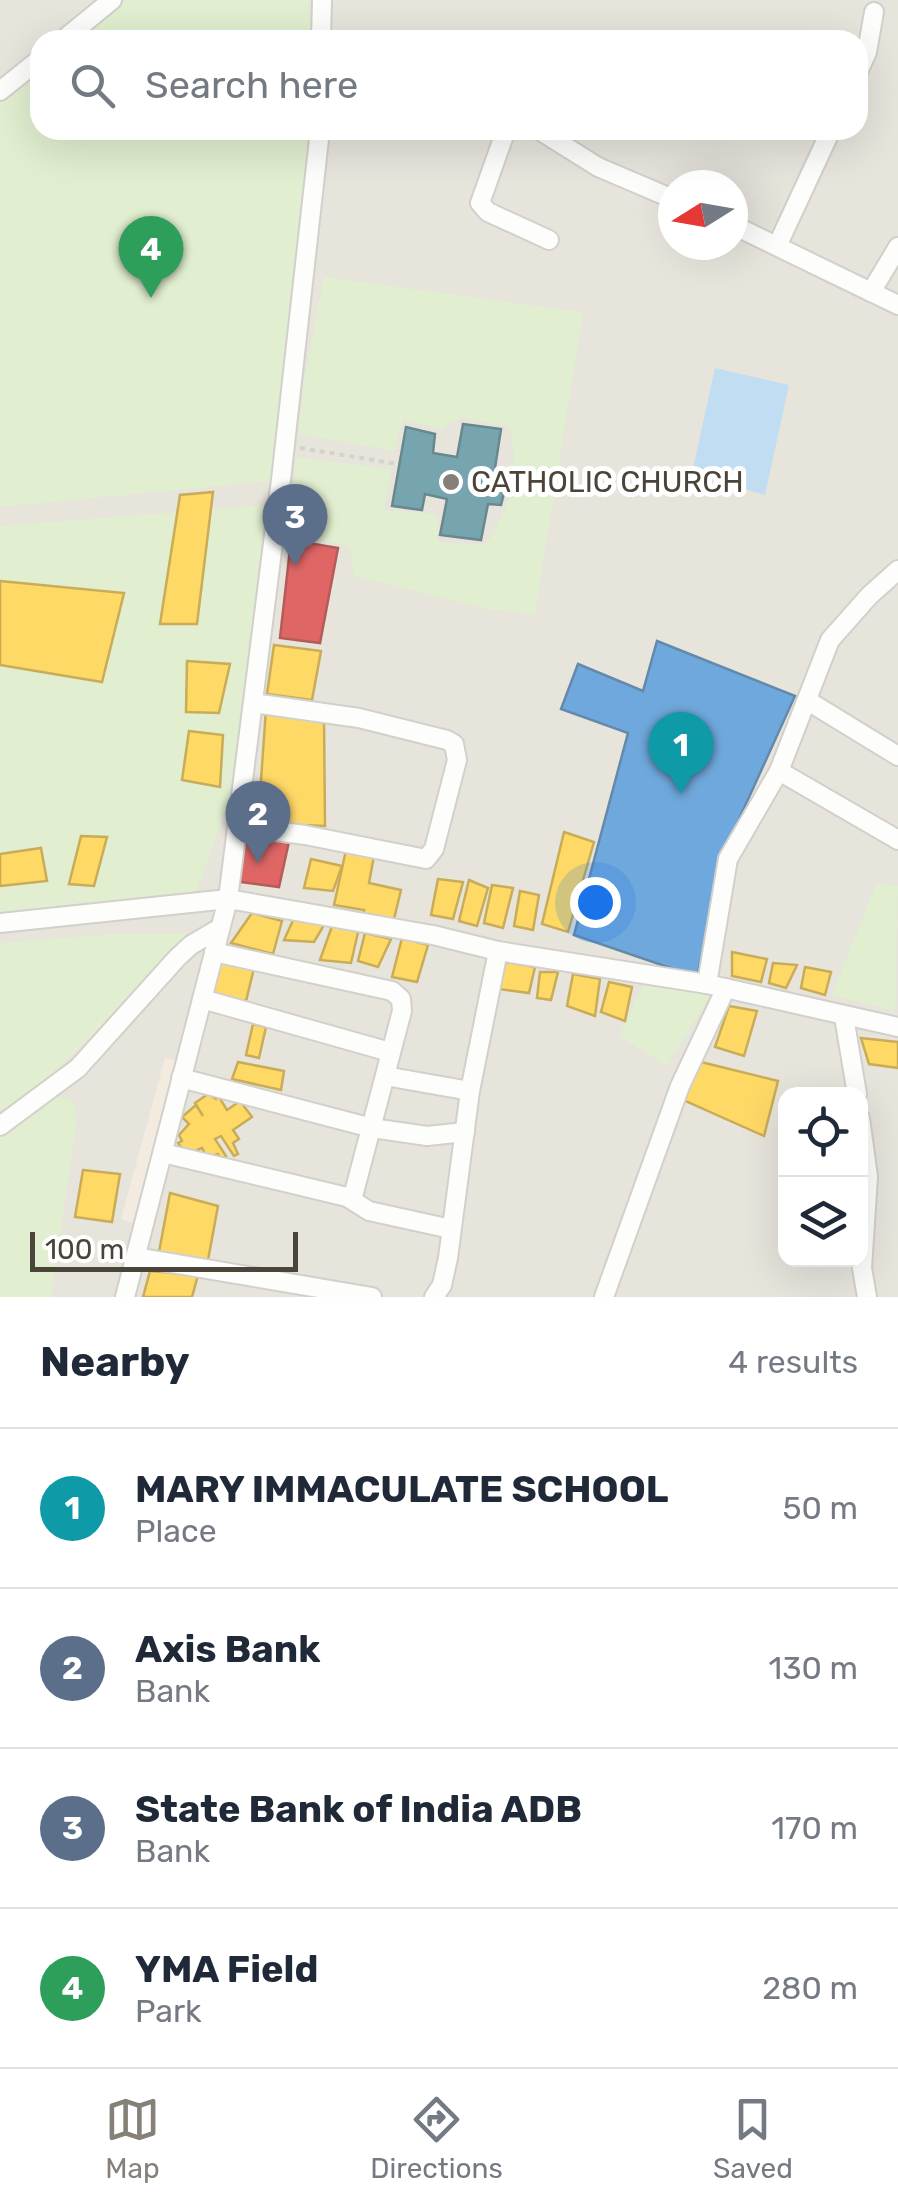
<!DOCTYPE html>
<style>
:root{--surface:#fff;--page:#f2f2f3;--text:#1f2937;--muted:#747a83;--line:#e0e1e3;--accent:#868178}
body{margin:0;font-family:Rubik,sans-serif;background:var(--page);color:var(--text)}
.controls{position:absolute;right:30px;bottom:30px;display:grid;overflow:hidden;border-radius:20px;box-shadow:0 10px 40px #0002}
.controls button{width:90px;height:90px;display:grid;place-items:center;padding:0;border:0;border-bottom:2px solid var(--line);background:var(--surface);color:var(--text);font:50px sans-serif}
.compass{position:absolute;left:658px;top:170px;width:90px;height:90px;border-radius:50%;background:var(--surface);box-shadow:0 10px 40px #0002;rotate:259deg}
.scale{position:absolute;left:30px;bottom:25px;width:268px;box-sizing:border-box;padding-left:10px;border:5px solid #4b4439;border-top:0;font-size:28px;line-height:35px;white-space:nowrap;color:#4b4439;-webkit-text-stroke:8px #fff;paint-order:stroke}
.you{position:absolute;left:595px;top:902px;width:35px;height:35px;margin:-25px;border:8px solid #fff;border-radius:50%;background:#1a73e8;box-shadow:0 0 0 15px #1a73e833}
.badge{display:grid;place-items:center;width:65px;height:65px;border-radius:50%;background:var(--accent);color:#fff;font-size:32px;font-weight:700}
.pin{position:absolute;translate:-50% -82px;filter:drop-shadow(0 2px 5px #0008)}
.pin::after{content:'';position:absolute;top:52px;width:35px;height:30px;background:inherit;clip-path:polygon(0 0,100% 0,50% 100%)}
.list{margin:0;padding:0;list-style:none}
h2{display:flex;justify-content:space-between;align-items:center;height:130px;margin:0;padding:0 40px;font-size:42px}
h2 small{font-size:32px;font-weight:400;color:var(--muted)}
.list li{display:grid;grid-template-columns:65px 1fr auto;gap:30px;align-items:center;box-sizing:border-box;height:160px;padding:0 40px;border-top:2px solid var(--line)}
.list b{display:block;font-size:38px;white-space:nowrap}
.list p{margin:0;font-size:32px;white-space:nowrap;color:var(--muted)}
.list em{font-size:32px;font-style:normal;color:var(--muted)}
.icon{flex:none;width:55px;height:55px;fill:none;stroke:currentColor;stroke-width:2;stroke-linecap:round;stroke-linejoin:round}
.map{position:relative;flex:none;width:898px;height:1297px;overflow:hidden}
.search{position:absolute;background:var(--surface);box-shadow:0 10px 40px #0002;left:30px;right:30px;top:30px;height:110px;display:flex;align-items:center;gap:25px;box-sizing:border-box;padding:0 35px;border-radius:30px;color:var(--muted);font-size:38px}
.sheet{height:770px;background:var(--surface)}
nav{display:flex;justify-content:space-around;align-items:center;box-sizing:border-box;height:140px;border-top:2px solid var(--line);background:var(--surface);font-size:28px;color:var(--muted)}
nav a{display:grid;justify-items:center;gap:5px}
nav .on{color:var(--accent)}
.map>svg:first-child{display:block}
.residential{fill:#e7e4dc;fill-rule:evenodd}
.commercial{fill:#f3ebdf}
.green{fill:#e1eecf}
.water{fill:#c0ddf1}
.homes{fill:#ffd966;stroke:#c9ac58;stroke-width:2.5}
.shops{fill:#e06666;stroke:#b35c58;stroke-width:2.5}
.schools{fill:#6fa8dc;stroke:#648aab;stroke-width:2.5}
.public{fill:#76a5af;stroke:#69888c;stroke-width:2.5}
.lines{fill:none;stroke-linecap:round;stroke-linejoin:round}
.minor-casing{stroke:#d2d0cb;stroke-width:22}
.path{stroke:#d3d2cc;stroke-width:4;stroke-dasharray:5 5;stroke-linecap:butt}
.minor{stroke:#fdfdfc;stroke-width:18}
.poi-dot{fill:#868178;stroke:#fff;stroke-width:4}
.labels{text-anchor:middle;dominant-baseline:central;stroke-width:10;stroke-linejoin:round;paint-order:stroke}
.poi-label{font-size:30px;fill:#4b4439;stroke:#fff;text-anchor:start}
</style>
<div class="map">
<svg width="898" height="1297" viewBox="0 0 898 1297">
<rect width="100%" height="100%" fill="#f4f2ee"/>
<path class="residential" d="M0,0H898V1297H0ZM40,40H858V130H40ZM673,185H733V245H673ZM786,1094H860V1260H786Z"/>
<path class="commercial" d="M165,1058L183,1062L137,1224L121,1219Z"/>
<g class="green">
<path d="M125,0H308L311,40H74Z"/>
<path d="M40,66V130H319L281,480L0,507V98Z"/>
<path d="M324,277L583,312L535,614L485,609L354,576L350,547L290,532L296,457L391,469L384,510L437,514L438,542L486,545C513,501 518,477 510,427L461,418L440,429L403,419L395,451L298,434L305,377Z"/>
<path d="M267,505L230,797L190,909L0,926V526Z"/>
<path d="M876,884L898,886L895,1011L832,995Z"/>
<path d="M193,933L33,1095L0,1110V943L112,934Z"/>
<path d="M643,986L711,994L667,1066L619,1036Z"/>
<path d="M59,1097L74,1101L77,1119L51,1297H0V1127Z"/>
</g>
<path class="water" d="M715,368L789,385L765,495L692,473Z"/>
<g class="homes">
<path d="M213,492L197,624H160L180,495Z"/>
<path d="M0,581L124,593L102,682L0,665Z"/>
<path d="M274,645L321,651L312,700L267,694Z"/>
<path d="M187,661L230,664L219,713L186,712Z"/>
<path d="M266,709L324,718L325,826L258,823Z"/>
<path d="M189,731L223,735L220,787L182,780Z"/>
<path d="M564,832L594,842L568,932L542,924Z"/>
<path d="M81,836L107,837L94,886L69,884Z"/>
<path d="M41,848L47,881L0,886V854Z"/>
<path d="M346,850L374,856L369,883L401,890L393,923L363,918L364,910L334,905Z"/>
<path d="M311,859L342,866L333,891L304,888Z"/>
<path d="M438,879L463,882L453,919L431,915Z"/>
<path d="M469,880L488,888L477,926L459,921Z"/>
<path d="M492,885L513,888L503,928L484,923Z"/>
<path d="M520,891L539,895L533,930L514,926Z"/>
<path d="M252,913L282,921L273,954L231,943Z"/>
<path d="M295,916L327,920L314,942L284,940Z"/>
<path d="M332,926L359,928L351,963L320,960Z"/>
<path d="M365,933L391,939L378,967L358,961Z"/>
<path d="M402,938L428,945L417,982L392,977Z"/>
<path d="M732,952L767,959L761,982L732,976Z"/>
<path d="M218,958L255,964L246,1001L210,996Z"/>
<path d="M506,962L535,967L529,993L499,989Z"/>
<path d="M773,963L797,965L786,988L769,983Z"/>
<path d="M805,967L831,972L825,995L801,988Z"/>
<path d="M540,972H558L551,1000L537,998Z"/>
<path d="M573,974L600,979L595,1016L567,1006Z"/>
<path d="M609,982L632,987L625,1021L601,1012Z"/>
<path d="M729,1006L757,1011L744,1056L715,1047Z"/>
<path d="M253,1024L266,1027L259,1058L246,1055Z"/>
<path d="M861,1038L898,1042V1068L869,1064Z"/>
<path d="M238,1062L284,1071L281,1090L232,1079Z"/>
<path d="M701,1062L778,1081L764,1136L683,1100Z"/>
<path d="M208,1094L216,1099L219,1097L227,1110L240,1101L252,1117L233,1130L239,1139L233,1143L238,1154L234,1156L221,1136L215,1139L226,1156L221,1159L218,1154L207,1157L202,1148L187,1155L178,1143L182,1141L179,1135L189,1124L182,1117L196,1105L203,1116L195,1103Z"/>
<path d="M83,1170L120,1174L112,1222L75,1217Z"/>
<path d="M170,1193L218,1206L208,1260L159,1252Z"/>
<path d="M150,1271L198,1275L192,1297H143Z"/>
</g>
<g class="shops">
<path d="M291,540L338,548L320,643L280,638Z"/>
<path d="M246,833L290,837L279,887L240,882Z"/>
</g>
<path class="schools" d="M657,641L795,696L726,848L697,977L574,935L628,733L561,709L578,664L643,691Z"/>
<path class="public" d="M463,424L501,429L495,468L510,470L501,505L488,504L481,540L440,535L447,499L425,494L422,510L392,506L406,427L435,434L433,453L457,457Z"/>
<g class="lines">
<g class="minor-casing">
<g id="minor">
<path d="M63,40L112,0"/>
<path d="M321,40L322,0"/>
<path d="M858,72L867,52L874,12"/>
<path d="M0,91L40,59"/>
<path d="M506,130L480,203L488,212L549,240"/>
<path d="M539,130L598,167L673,199"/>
<path d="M733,225L871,292L898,247"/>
<path d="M778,244L831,130"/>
<path d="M871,292L898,305"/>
<path d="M808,701L898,756"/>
<path d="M779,771L898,840"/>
<path d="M237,826L305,835L426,859L434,849L457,760L454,744L447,740L359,718L253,703"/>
<path d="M0,923L228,899L433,935L498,951L707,984L898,1027"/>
<path d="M214,952L392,991L401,999L402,1011L352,1200"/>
<path d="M707,984L728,859L779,771L830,640L869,596L898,570"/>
<path d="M202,999L390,1052"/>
<path d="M844,1017L857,1094"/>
<path d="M385,1076L470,1091"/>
<path d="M181,1078L372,1128L427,1136L465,1132"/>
<path d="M860,1118L868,1177L862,1268L867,1297"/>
<path d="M0,1126L78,1068L177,958L191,945L220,928"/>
<path d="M163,1153L347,1197L369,1211L451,1229"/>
<path d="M136,1257L372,1297"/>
<path d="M125,1297L228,899L281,480L320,130"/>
<path d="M434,1297L442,1285L448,1258L470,1091L498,951"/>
<path d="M604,1297L680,1086L726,988"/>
</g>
</g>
<path class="path" d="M300,448L398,464"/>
<use href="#minor" class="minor"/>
</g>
<circle class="poi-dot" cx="451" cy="482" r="10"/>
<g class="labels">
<g class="poi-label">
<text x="471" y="482">CATHOLIC CHURCH</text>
</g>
</g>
</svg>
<div class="controls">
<button><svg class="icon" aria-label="locate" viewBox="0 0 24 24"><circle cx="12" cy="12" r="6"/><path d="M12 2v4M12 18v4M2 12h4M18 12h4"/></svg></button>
<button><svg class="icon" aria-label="layers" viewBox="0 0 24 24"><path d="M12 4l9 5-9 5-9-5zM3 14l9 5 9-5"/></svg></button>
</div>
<svg class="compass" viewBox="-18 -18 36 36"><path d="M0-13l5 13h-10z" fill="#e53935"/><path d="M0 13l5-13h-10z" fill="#747a83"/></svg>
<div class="scale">100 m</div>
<div class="you"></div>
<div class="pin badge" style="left:681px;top:794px;background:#0f9aa8">1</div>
<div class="pin badge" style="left:258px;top:863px;background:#5c6f8a">2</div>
<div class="pin badge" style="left:295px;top:566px;background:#5c6f8a">3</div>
<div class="pin badge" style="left:151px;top:298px;background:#2e9e5b">4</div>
<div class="search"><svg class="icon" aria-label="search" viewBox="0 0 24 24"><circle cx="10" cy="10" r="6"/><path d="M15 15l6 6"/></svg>Search here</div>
</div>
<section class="sheet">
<h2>Nearby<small>4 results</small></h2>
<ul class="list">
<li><span class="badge" style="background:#0f9aa8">1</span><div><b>MARY IMMACULATE SCHOOL</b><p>Place</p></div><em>50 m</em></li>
<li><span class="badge" style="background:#5c6f8a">2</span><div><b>Axis Bank</b><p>Bank</p></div><em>130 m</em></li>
<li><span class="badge" style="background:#5c6f8a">3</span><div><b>State Bank of India ADB</b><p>Bank</p></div><em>170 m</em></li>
<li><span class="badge" style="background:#2e9e5b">4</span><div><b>YMA Field</b><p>Park</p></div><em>280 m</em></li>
</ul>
</section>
<nav>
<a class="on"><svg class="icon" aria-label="map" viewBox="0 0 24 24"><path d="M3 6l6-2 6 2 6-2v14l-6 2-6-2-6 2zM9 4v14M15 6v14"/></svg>Map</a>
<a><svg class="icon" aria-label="directions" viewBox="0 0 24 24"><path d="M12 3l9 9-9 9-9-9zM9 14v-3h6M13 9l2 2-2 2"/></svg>Directions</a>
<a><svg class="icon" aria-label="saved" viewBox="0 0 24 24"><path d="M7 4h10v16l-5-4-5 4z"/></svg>Saved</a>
</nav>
